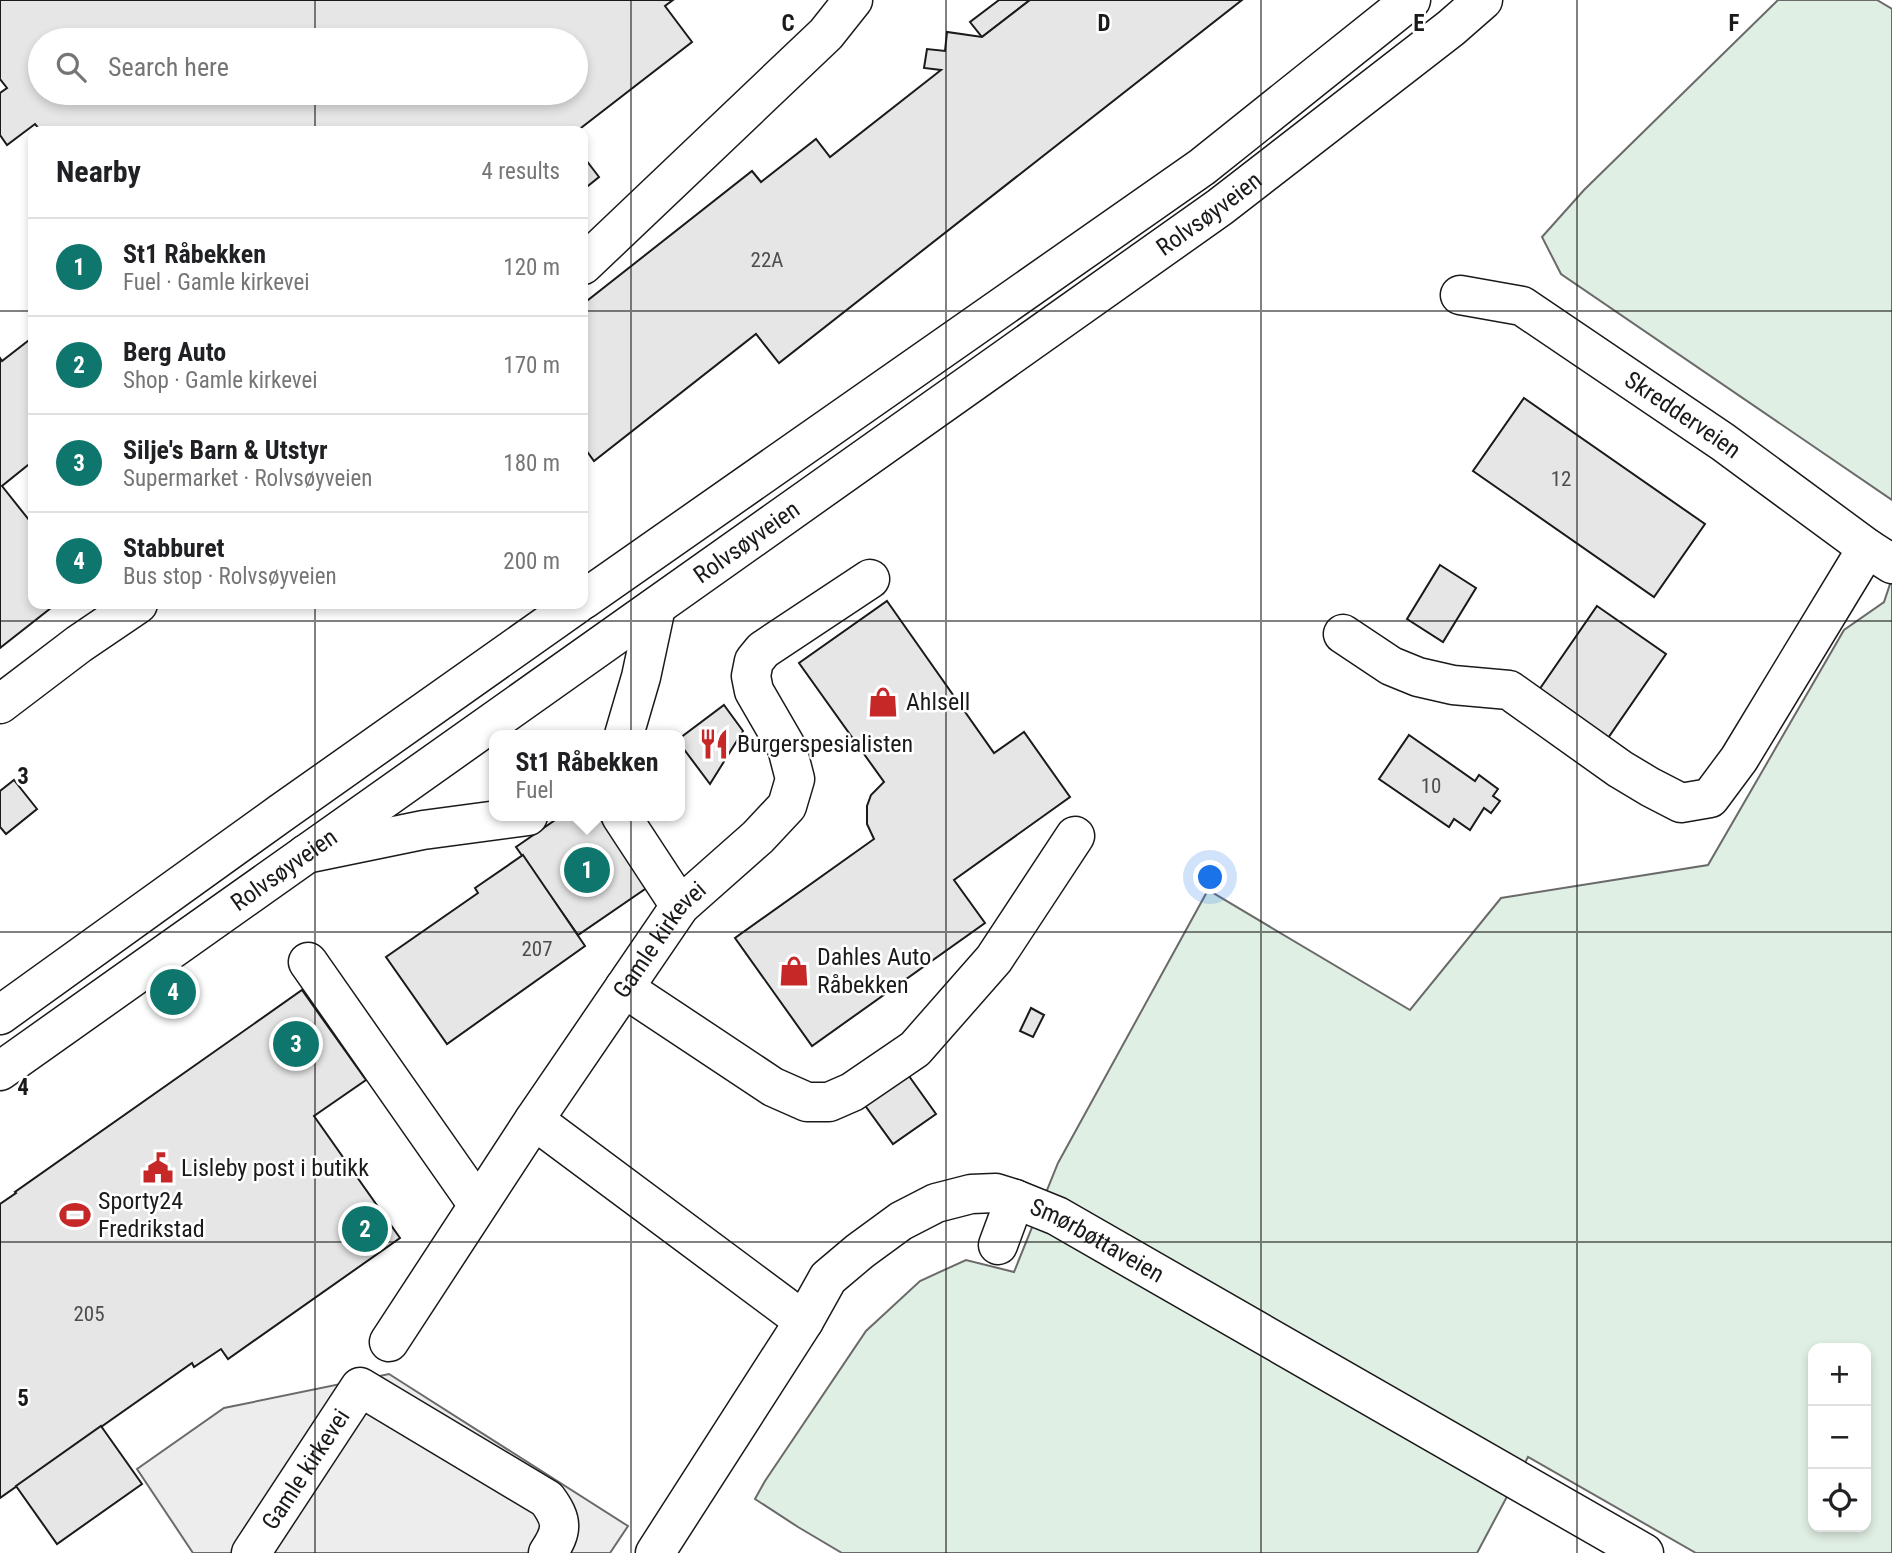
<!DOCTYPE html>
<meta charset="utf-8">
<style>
:root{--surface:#fff;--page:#f6f6f6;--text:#202124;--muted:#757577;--line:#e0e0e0;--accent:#0f766e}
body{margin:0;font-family:"Roboto Condensed",sans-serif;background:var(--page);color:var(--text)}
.controls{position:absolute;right:21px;bottom:21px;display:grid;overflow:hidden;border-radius:14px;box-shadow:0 4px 10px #0003}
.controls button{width:63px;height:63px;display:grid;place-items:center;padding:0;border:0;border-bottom:2px solid var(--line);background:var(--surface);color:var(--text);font:35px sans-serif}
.you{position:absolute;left:1211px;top:878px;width:24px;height:24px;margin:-18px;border:5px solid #fff;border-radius:50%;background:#1a73e8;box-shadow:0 0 0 10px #1a73e833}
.badge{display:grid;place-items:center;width:46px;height:46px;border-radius:50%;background:var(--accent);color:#fff;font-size:23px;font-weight:700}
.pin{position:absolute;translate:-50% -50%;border:4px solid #fff;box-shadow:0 2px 7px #0006}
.popup{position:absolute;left:489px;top:730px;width:196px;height:91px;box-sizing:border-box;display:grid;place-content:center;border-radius:14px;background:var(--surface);filter:drop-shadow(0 2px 5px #0005);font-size:23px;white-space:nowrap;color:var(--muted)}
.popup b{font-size:26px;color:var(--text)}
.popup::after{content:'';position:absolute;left:50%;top:100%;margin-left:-14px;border:14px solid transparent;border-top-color:var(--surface)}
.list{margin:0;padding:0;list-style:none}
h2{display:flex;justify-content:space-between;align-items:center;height:91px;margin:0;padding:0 28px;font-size:30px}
h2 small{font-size:23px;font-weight:400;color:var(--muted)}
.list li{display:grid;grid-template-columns:46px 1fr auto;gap:21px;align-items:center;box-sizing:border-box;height:98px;padding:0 28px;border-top:2px solid var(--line)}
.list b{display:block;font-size:26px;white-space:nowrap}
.list p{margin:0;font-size:23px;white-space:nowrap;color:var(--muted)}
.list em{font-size:23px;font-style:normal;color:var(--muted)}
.icon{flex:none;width:38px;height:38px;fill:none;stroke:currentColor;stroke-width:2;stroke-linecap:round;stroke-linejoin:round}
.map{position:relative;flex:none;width:1892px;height:1553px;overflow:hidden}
.search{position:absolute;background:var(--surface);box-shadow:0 4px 10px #0003;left:28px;top:28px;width:560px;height:77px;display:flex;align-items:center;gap:18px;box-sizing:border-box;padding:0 24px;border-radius:38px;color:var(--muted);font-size:26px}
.panel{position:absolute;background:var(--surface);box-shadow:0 4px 10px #0003;left:28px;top:126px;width:560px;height:483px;border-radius:14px}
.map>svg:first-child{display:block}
.green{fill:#e0efe3;stroke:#6a6a6a;stroke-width:2;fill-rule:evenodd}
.parking{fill:#ededed;stroke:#6a6a6a;stroke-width:2}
.building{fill:#e6e6e6;stroke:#1a1a1a;stroke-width:2;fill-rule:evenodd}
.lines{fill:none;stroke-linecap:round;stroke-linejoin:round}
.minor-casing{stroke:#1a1a1a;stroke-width:41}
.major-casing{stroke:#1a1a1a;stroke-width:41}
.minor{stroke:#fff;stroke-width:38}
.major{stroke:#fff;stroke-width:38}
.grid{fill:none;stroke:#1a1a1a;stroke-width:2;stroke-opacity:0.55}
.labels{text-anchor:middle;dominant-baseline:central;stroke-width:5;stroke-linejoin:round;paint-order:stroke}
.number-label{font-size:21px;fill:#4d4d4d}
.street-label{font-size:24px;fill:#1a1a1a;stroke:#fff}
.poi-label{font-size:24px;fill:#1a1a1a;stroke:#fff;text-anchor:start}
.grid-label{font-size:23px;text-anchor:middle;font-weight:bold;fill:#1a1a1a;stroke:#fff;stroke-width:5;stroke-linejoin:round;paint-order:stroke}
</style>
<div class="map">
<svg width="1892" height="1553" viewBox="0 0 1892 1553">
<rect width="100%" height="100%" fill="#fff"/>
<g class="green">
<path d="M1778,0H1877L1892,9V500L1561,274L1542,237L1584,190Z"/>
<path d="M1892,578V1553H1696L1528,1457L1477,1553H842L798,1527L755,1499L765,1481L866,1331L920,1281L966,1260L1014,1272L1058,1163L1208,890L1410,1010L1501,898L1708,865L1844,630L1884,602ZM1813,1348H1866V1527H1813Z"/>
</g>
<path class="parking" d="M389,1374L628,1526L610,1553H193L137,1469L224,1408Z"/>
<g class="building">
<path d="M0,0H673L665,6L692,42L577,131H41L35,124L7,145L0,135V93L7,88L0,79ZM40,40H576V93H40Z"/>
<path d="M999,0H1030L982,37L970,22Z"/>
<path d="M1030,0H1242L779,363L756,334L594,461L583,446V304L752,171L761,182L816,139L830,157L941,70L924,68L927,49L945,51L947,32L982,37Z"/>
<path d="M583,156L599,177L583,190Z"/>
<path d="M33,337V461L2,486L33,525V604H56L0,648V358L2,361Z"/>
<path d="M1524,398L1705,524L1654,597L1473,471Z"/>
<path d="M1440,565L1476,588L1443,642L1407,619Z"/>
<path d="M887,601L994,753L1024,732L1070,797L954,880L985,923L812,1046L735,938L874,839L867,824V806L871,795L884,782L799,663Z"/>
<path d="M1597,606L1666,654L1608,738L1539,690Z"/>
<path d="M724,705L743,731L710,784L680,744V738Z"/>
<path d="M1409,735L1475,781L1479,775L1498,789L1493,796L1500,801L1491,813L1484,808L1470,830L1454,819L1449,827L1379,779Z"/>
<path d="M14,780L37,809L6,834L0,827V791Z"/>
<path d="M561,816H598L648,887L578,935L516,847Z"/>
<path d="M523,855L585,946L447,1044L386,957L478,893L475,888Z"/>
<path d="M302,990L366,1080L314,1116L400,1238L228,1359L221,1349L194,1367L192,1363L0,1498V1204L16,1193L15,1192Z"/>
<path d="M1031,1008L1044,1015L1033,1037L1020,1031Z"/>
<path d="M899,1062L936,1114L893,1144L856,1093Z"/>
<path d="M101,1426L142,1484L57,1544L16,1486Z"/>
</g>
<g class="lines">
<g class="minor-casing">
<g id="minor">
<path d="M583,265L826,34L853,0"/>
<path id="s1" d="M1460,295L1522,306L1723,442L1867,548L1892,564"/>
<path d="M1343,634L1391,666L1418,677L1453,685L1509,690L1620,769L1650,787L1681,803L1710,798L1739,759L1867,548"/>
<path d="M0,704L79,644L138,604"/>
<path d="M624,735L641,677L656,607"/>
<path d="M621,816L680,906"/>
<path d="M306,854L423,830L528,816"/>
<path d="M308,962L478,1205"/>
<path d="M624,988L773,1087L807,1102H829L852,1092L915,1049L994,959L1075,836"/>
<path d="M534,1120L804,1321"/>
<path d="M998,1245L1015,1199"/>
<path id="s2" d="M389,1342L534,1120L680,906L758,837L787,806L795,779L787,748L754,691L751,676L754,661L763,650L870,579"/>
<path id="s3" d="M251,1553L360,1387L547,1499C563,1521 563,1530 548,1553"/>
<path id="s4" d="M655,1553L804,1321L828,1278L860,1251L901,1221L936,1203L971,1194L996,1193L1015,1199L1057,1216L1644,1553"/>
</g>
</g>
<g class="major-casing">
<g id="major">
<path d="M583,600L1202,167L1411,0"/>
<path d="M0,1015L281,813L577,604"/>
<path id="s5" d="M0,1071L1220,207L1451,28L1483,0"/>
</g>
</g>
<use href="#minor" class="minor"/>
<use href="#major" class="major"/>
</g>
<path class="grid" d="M315,0V40M631,0V1553M946,0V1553M1261,0V1553M1577,0V1553M315,93V131M0,311H33M583,311H1892M315,604V1553M0,621H1892M0,932H1892M0,1242H1892"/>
<defs>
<g id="shop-bare" transform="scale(2.415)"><path d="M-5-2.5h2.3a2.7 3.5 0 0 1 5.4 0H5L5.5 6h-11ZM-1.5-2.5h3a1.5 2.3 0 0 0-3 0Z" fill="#c62828" stroke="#fff" stroke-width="2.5" paint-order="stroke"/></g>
<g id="restaurant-bare" transform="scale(2.415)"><path d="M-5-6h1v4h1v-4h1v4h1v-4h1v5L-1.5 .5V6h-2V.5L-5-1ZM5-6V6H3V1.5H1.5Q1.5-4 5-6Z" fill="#c62828" stroke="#fff" stroke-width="2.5" paint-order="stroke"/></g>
<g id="civic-bare" transform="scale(2.415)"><path d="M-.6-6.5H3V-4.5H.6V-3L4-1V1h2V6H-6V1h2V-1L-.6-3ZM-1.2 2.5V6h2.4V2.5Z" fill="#c62828" stroke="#fff" stroke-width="2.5" paint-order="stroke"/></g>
<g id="stadium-bare" transform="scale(2.415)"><path d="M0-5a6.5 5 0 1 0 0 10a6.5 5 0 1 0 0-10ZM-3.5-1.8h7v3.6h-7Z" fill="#c62828" stroke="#fff" stroke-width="2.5" paint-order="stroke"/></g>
</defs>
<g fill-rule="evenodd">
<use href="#shop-bare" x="883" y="702"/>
<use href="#restaurant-bare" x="714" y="744"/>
<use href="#shop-bare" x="794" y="971"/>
<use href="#civic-bare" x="158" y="1168"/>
<use href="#stadium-bare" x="75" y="1215"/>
</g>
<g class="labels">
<g class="number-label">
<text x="767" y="260">22A</text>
<text x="1561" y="479">12</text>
<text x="1431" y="786">10</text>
<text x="537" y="949">207</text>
<text x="89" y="1314">205</text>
</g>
<g class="street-label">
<text stroke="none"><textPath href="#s5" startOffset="1482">Rolvsøyveien</textPath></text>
<text stroke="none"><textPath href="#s1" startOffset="257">Skredderveien</textPath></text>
<text stroke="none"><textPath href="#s5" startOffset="915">Rolvsøyveien</textPath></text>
<text stroke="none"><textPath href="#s5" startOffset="348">Rolvsøyveien</textPath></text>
<text stroke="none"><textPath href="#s2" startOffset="485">Gamle kirkevei</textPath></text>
<text stroke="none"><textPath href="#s4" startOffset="630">Smørbøttaveien</textPath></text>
<text stroke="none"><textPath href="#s3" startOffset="100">Gamle kirkevei</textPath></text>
</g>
<g class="poi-label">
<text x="906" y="702">Ahlsell</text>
<text x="737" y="744">Burgerspesialisten</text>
<text x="817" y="957">Dahles Auto<tspan x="817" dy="28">Råbekken</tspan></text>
<text x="181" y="1168">Lisleby post i butikk</text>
<text x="98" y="1201">Sporty24<tspan x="98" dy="28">Fredrikstad</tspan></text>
</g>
</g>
<g class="grid-label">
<text x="788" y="31">C</text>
<text x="1104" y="31">D</text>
<text x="1419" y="31">E</text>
<text x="1734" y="31">F</text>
<text x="23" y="784">3</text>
<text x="23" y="1095">4</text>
<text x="23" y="1406">5</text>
</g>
</svg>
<div class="controls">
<button>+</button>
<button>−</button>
<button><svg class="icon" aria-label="locate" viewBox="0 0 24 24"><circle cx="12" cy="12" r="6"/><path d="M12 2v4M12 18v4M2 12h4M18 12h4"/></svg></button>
</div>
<div class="you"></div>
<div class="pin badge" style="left:587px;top:870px">1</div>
<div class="popup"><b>St1 Råbekken</b>Fuel</div>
<div class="pin badge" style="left:365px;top:1229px">2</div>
<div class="pin badge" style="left:296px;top:1044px">3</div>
<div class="pin badge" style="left:173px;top:992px">4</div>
<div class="search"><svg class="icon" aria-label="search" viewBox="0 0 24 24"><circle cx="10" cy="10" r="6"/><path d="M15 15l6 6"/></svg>Search here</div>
<section class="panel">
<h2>Nearby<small>4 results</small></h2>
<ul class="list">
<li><span class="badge">1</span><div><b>St1 Råbekken</b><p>Fuel · Gamle kirkevei</p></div><em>120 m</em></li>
<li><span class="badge">2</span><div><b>Berg Auto</b><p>Shop · Gamle kirkevei</p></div><em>170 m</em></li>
<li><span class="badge">3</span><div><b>Silje's Barn &amp; Utstyr</b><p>Supermarket · Rolvsøyveien</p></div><em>180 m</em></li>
<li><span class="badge">4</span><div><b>Stabburet</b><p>Bus stop · Rolvsøyveien</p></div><em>200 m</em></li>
</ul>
</section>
</div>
